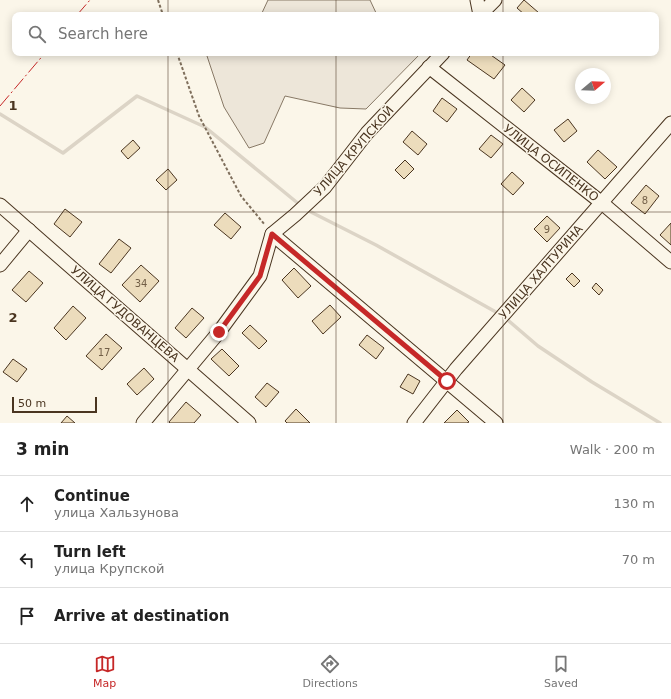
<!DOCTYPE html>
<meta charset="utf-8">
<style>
:root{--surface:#fff;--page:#f6f6f6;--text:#222;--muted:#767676;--line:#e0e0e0;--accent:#c62828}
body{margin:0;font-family:"DejaVu Sans",sans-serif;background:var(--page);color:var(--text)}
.compass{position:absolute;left:575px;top:68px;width:36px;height:36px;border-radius:50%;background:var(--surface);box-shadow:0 2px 10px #0003;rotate:71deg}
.scale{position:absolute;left:12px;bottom:10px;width:85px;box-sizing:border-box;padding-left:4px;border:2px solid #4a3520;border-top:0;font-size:11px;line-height:14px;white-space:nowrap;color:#4a3520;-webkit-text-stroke:3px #fbf6e9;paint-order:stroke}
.stop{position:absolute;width:12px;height:12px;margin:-9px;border:3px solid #c62828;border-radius:50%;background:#fff}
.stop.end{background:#c62828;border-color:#fff;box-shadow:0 1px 4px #0008}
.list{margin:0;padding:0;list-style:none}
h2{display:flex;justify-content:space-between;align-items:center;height:52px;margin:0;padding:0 16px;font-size:17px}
h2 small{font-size:13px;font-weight:400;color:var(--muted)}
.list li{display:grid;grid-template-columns:26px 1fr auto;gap:12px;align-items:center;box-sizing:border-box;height:56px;padding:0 16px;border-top:1px solid var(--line)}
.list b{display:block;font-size:15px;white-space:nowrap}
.list p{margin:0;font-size:13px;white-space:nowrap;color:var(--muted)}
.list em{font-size:13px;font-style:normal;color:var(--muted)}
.icon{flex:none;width:22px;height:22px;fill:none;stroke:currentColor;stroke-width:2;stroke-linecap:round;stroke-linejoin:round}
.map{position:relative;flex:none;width:671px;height:423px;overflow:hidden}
.search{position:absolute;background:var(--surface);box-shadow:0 2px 10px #0003;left:12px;right:12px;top:12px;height:44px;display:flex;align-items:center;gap:10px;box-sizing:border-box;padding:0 14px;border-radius:8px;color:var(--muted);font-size:15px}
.sheet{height:220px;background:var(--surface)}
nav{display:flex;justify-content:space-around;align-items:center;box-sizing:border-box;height:56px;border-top:1px solid var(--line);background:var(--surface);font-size:11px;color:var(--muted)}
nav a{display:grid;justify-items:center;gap:2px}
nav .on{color:var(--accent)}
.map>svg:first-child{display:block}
.green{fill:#ede6d9;stroke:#887966}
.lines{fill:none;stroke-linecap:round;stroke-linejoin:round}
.stream{stroke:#dcd4c6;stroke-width:3.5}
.building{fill:#ecdcbc;stroke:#4a3520}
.minor-casing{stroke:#4a3520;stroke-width:15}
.path{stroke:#7f6f5c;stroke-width:2;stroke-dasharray:3 2;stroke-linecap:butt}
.minor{stroke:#fbf6e9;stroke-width:13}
.power{stroke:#c62828;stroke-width:1;stroke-dasharray:14 3 2 3;stroke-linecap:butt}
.route{stroke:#c62828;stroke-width:5}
.grid{fill:none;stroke:#4a3520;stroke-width:1;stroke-opacity:0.55}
.labels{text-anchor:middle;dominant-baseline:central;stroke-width:3;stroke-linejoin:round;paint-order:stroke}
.number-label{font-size:10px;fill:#725f47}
.street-label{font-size:12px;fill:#4a3520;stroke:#fbf6e9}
.grid-label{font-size:13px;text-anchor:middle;font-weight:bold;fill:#4a3520;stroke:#fbf6e9;stroke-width:3;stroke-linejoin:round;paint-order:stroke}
</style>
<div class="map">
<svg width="671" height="423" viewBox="0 0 671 423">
<rect width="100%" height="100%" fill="#fbf6e9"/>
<g class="green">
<path d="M268,0H370L377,15H261Z"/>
<path d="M206,53H421L366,109L340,108L285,96L264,143L249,148L224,107Z"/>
</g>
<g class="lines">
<g class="stream">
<path d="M0,114L63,153L137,96L205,127L300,205"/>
<path d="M305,209L376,245L503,316L538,346L592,382L660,423"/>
</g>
</g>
<g class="building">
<path d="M524,0L539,13L537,15H525L517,8Z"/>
<path d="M472,53H488L505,65L494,79L467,60Z"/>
<path d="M522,88L535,100L524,112L511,100Z"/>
<path d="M442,98L457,109L447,122L433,111Z"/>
<path d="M568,119L577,131L564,142L554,130Z"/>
<path d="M412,131L427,144L418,155L403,142Z"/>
<path d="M491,135L503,144L491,158L479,149Z"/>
<path d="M133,140L140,148L128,159L121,151Z"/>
<path d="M598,150L617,167L605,179L587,162Z"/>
<path d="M405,160L414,169L404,179L395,170Z"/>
<path d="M168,169L177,180L166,190L156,180Z"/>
<path d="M512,172L524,183L513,195L501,184Z"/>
<path d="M646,185L659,196L645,214L631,203Z"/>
<path d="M65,209L82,222L70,237L54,224Z"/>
<path d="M225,213L241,227L231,239L214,225Z"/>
<path d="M547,216L560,228L547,242L534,229Z"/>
<path d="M671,223V245L660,235Z"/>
<path d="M119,239L131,248L111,273L99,264Z"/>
<path d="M141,265L159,281L140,302L122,285Z"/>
<path d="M294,268L311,286L298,298L282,280Z"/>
<path d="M29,271L43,283L26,302L12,290Z"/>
<path d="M572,273L580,281L574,287L566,279Z"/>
<path d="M596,283L603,290L599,295L592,288Z"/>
<path d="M330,305L341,317L323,334L312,321Z"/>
<path d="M73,306L86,318L66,340L54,328Z"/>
<path d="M192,308L204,318L186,338L175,328Z"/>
<path d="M250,325L267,341L259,349L242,333Z"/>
<path d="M106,334L122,348L102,370L86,356Z"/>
<path d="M367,335L384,348L376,359L359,345Z"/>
<path d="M222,349L239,366L229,376L211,359Z"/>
<path d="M13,359L27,369L17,382L3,372Z"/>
<path d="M144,368L154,379L137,395L127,384Z"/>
<path d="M408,374L420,381L413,394L400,387Z"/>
<path d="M267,383L279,392L266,407L255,397Z"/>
<path d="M186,402L201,415L194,423H170L169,422Z"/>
<path d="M296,409L310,423H287L285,421Z"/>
<path d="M457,410L469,422L467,423H444Z"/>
<path d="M67,416L75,423H61Z"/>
</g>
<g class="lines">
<g class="minor-casing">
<g id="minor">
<path d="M477,0L480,15"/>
<path d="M480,15L495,0"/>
<path d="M429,67L602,203L671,262"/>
<path d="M0,205L249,423"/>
<path d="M272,234L496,423"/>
<path d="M0,265L29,230"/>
<path d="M143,423L219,332L260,276L272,234L295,215L325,187L367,133L443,53"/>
<path d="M414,423L456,369L671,123"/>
</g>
</g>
<g class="path">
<path d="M158,0L163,15"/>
<path d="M177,53L199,116L241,196L265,225"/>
</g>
<use href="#minor" class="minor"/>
<g class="power">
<path d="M77,15L90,0"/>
<path d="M0,106L45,53"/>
</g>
</g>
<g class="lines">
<path class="route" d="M219,332L260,276L272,234L447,381"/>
</g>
<path class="grid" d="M168,0V15M336,0V15M503,0V15M168,53V423M336,53V423M503,53V423M0,212H671"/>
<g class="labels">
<g class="number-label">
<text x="645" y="200">8</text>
<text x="547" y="229">9</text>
<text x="141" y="283">34</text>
<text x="104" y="352">17</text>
</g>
<g class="street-label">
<text transform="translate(354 151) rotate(-49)">УЛИЦА КРУПСКОЙ</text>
<text transform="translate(551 163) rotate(38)">УЛИЦА ОСИПЕНКО</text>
<text transform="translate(541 272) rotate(-49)">УЛИЦА ХАЛТУРИНА</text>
<text transform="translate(125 314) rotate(41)">УЛИЦА ГУДОВАНЦЕВА</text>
</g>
</g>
<g class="grid-label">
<text x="13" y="110">1</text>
<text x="13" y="322">2</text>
</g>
</svg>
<svg class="compass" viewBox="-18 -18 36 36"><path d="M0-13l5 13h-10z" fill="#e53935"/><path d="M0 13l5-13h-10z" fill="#767676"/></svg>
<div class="scale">50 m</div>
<div class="stop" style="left:447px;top:381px"></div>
<div class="stop end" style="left:219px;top:332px"></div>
<div class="search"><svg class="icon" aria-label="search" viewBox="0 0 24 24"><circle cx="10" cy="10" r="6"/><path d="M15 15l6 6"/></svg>Search here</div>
</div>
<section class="sheet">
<h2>3 min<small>Walk · 200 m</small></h2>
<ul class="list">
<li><svg class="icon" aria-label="ahead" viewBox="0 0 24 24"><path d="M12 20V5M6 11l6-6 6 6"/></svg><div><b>Continue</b><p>улица Хальзунова</p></div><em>130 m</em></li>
<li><svg class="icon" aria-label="left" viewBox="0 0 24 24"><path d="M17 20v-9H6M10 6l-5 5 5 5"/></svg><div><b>Turn left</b><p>улица Крупской</p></div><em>70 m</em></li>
<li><svg class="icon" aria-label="arrive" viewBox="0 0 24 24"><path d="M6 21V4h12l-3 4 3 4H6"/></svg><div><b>Arrive at destination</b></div></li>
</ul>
</section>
<nav>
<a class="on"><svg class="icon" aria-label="map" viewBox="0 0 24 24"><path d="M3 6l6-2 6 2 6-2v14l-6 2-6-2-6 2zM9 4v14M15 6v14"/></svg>Map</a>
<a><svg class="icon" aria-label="directions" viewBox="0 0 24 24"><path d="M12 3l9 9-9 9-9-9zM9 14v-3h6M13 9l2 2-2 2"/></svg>Directions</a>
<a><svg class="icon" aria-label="saved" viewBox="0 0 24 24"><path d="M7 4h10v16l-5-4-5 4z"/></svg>Saved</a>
</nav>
